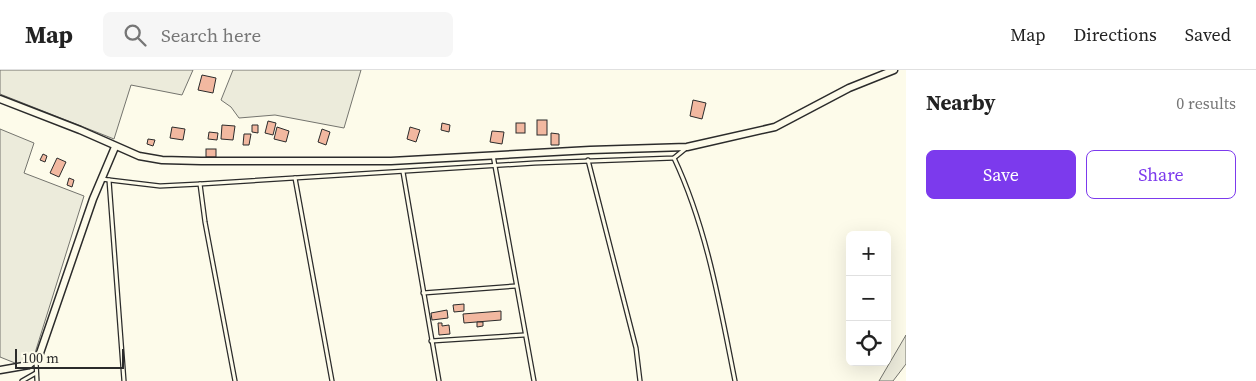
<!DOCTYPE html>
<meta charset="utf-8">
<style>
:root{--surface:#fff;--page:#f6f6f6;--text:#222;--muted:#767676;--line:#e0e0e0;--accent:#7c3aed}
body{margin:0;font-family:"Source Serif 4",serif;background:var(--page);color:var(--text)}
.controls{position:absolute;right:15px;bottom:15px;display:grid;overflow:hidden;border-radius:8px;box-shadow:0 5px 20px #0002}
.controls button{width:45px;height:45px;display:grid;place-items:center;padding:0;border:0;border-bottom:1px solid var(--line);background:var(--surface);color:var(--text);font:25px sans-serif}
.scale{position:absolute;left:15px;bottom:12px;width:109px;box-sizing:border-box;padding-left:5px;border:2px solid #2b2b2b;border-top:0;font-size:14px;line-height:18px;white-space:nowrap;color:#2b2b2b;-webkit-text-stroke:4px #fdfbea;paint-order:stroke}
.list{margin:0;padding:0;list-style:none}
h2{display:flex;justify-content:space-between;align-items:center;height:65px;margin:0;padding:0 20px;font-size:21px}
h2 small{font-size:16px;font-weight:400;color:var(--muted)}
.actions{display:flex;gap:10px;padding:15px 20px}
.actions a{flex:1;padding:11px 0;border:1px solid var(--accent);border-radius:8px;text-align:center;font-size:18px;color:var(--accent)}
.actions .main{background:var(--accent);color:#fff}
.icon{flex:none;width:28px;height:28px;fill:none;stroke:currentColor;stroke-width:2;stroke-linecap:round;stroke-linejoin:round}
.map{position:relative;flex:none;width:906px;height:311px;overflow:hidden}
header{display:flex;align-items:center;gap:30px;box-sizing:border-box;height:70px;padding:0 25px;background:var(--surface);border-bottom:1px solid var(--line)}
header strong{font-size:24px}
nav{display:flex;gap:28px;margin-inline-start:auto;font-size:18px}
.search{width:350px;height:45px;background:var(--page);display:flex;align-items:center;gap:12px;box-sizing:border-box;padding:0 18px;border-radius:8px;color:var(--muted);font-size:19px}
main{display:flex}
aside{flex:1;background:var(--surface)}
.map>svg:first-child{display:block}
.green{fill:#ecebdb;stroke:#74746e}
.building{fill:#f2b8a0;stroke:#2b2b2b}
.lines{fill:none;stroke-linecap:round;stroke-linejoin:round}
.service-casing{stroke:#2b2b2b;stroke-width:5.5}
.minor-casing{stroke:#2b2b2b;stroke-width:9}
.service{stroke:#fdfbea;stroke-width:3}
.minor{stroke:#fdfbea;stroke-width:6}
</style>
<header>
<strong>Map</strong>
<div class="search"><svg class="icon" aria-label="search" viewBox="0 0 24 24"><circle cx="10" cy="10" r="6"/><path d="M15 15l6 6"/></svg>Search here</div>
<nav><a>Map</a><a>Directions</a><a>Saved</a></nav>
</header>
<main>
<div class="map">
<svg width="906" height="311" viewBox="0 0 906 311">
<rect width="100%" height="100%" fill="#fdfbea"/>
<g class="green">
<path d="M0,0H193L182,25L131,15L114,69L0,24Z"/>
<path d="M233,0H361L344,58L275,45L239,48L231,37L221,30Z"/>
<path d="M0,59L34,73L24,103L84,126L30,299L0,287Z"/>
<path d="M906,265V294L893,311H879Z"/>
</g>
<g class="building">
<path d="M202,5L216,8L213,23L198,20Z"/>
<path d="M693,30L706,33L702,49L690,46Z"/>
<rect x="537" y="50" width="10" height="15"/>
<path d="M268,51L276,53L273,65L265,63Z"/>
<path d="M442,53L450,55L449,62L441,60Z"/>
<rect x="516" y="53" width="9" height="10"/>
<path d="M222,55L235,56L233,70L221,69Z"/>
<path d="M252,55H258V63L252,62Z"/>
<path d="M172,57L185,59L183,70L170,68Z"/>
<path d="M277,57L289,61L286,72L274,69Z"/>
<path d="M410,57L420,60L416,72L407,69Z"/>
<path d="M322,59L330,62L326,75L318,72Z"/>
<path d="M492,61L504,62L502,74L490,72Z"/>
<path d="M209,62L218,63L217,70L208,69Z"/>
<path d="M551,63L559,64V75H551Z"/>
<path d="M244,64H251L249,75H243Z"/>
<path d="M148,69L155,70L153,76L147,74Z"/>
<rect x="206" y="79" width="10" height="8"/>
<path d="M43,84L47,86L45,92L40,90Z"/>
<path d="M57,88L66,92L59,107L50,103Z"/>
<path d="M69,108L74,110L72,117L67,115Z"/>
<path d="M464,234V241L454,242L453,235Z"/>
<path d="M447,240L448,248L432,250L431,243Z"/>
<path d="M501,241V250L464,253L463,244Z"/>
<path d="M477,252H483V256L477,257Z"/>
<path d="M438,253H442V256L449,255L450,264L439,265Z"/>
</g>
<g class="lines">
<g class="service-casing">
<g id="service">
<path d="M493,85L534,311"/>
<path d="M674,88C707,158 720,236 735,311"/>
<path d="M588,90L636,278L640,311"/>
<path d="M403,102L439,311"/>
<path d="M295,108L332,311"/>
<path d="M101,109L160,116L200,114L535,93L674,88L685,79"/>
<path d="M109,110L124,311"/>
<path d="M200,114L205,152L235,311"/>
<path d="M423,223L516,216"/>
<path d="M431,271L524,265"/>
<path d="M36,291L37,311"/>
<path d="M22,311L36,303"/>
</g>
</g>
<g class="minor-casing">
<g id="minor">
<path d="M0,29L80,60L139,86L162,90L201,91H391L590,80L687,77L775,57L849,18L894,0"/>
<path d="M0,300L29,295L39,286L93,129L115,77"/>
</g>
</g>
<use href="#service" class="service"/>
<use href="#minor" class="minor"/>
</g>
</svg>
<div class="controls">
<button>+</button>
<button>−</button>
<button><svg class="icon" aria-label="locate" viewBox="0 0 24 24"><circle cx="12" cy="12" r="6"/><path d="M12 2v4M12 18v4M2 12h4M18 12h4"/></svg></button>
</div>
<div class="scale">100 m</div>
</div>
<aside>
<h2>Nearby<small>0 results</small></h2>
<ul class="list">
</ul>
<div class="actions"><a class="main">Save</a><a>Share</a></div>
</aside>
</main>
